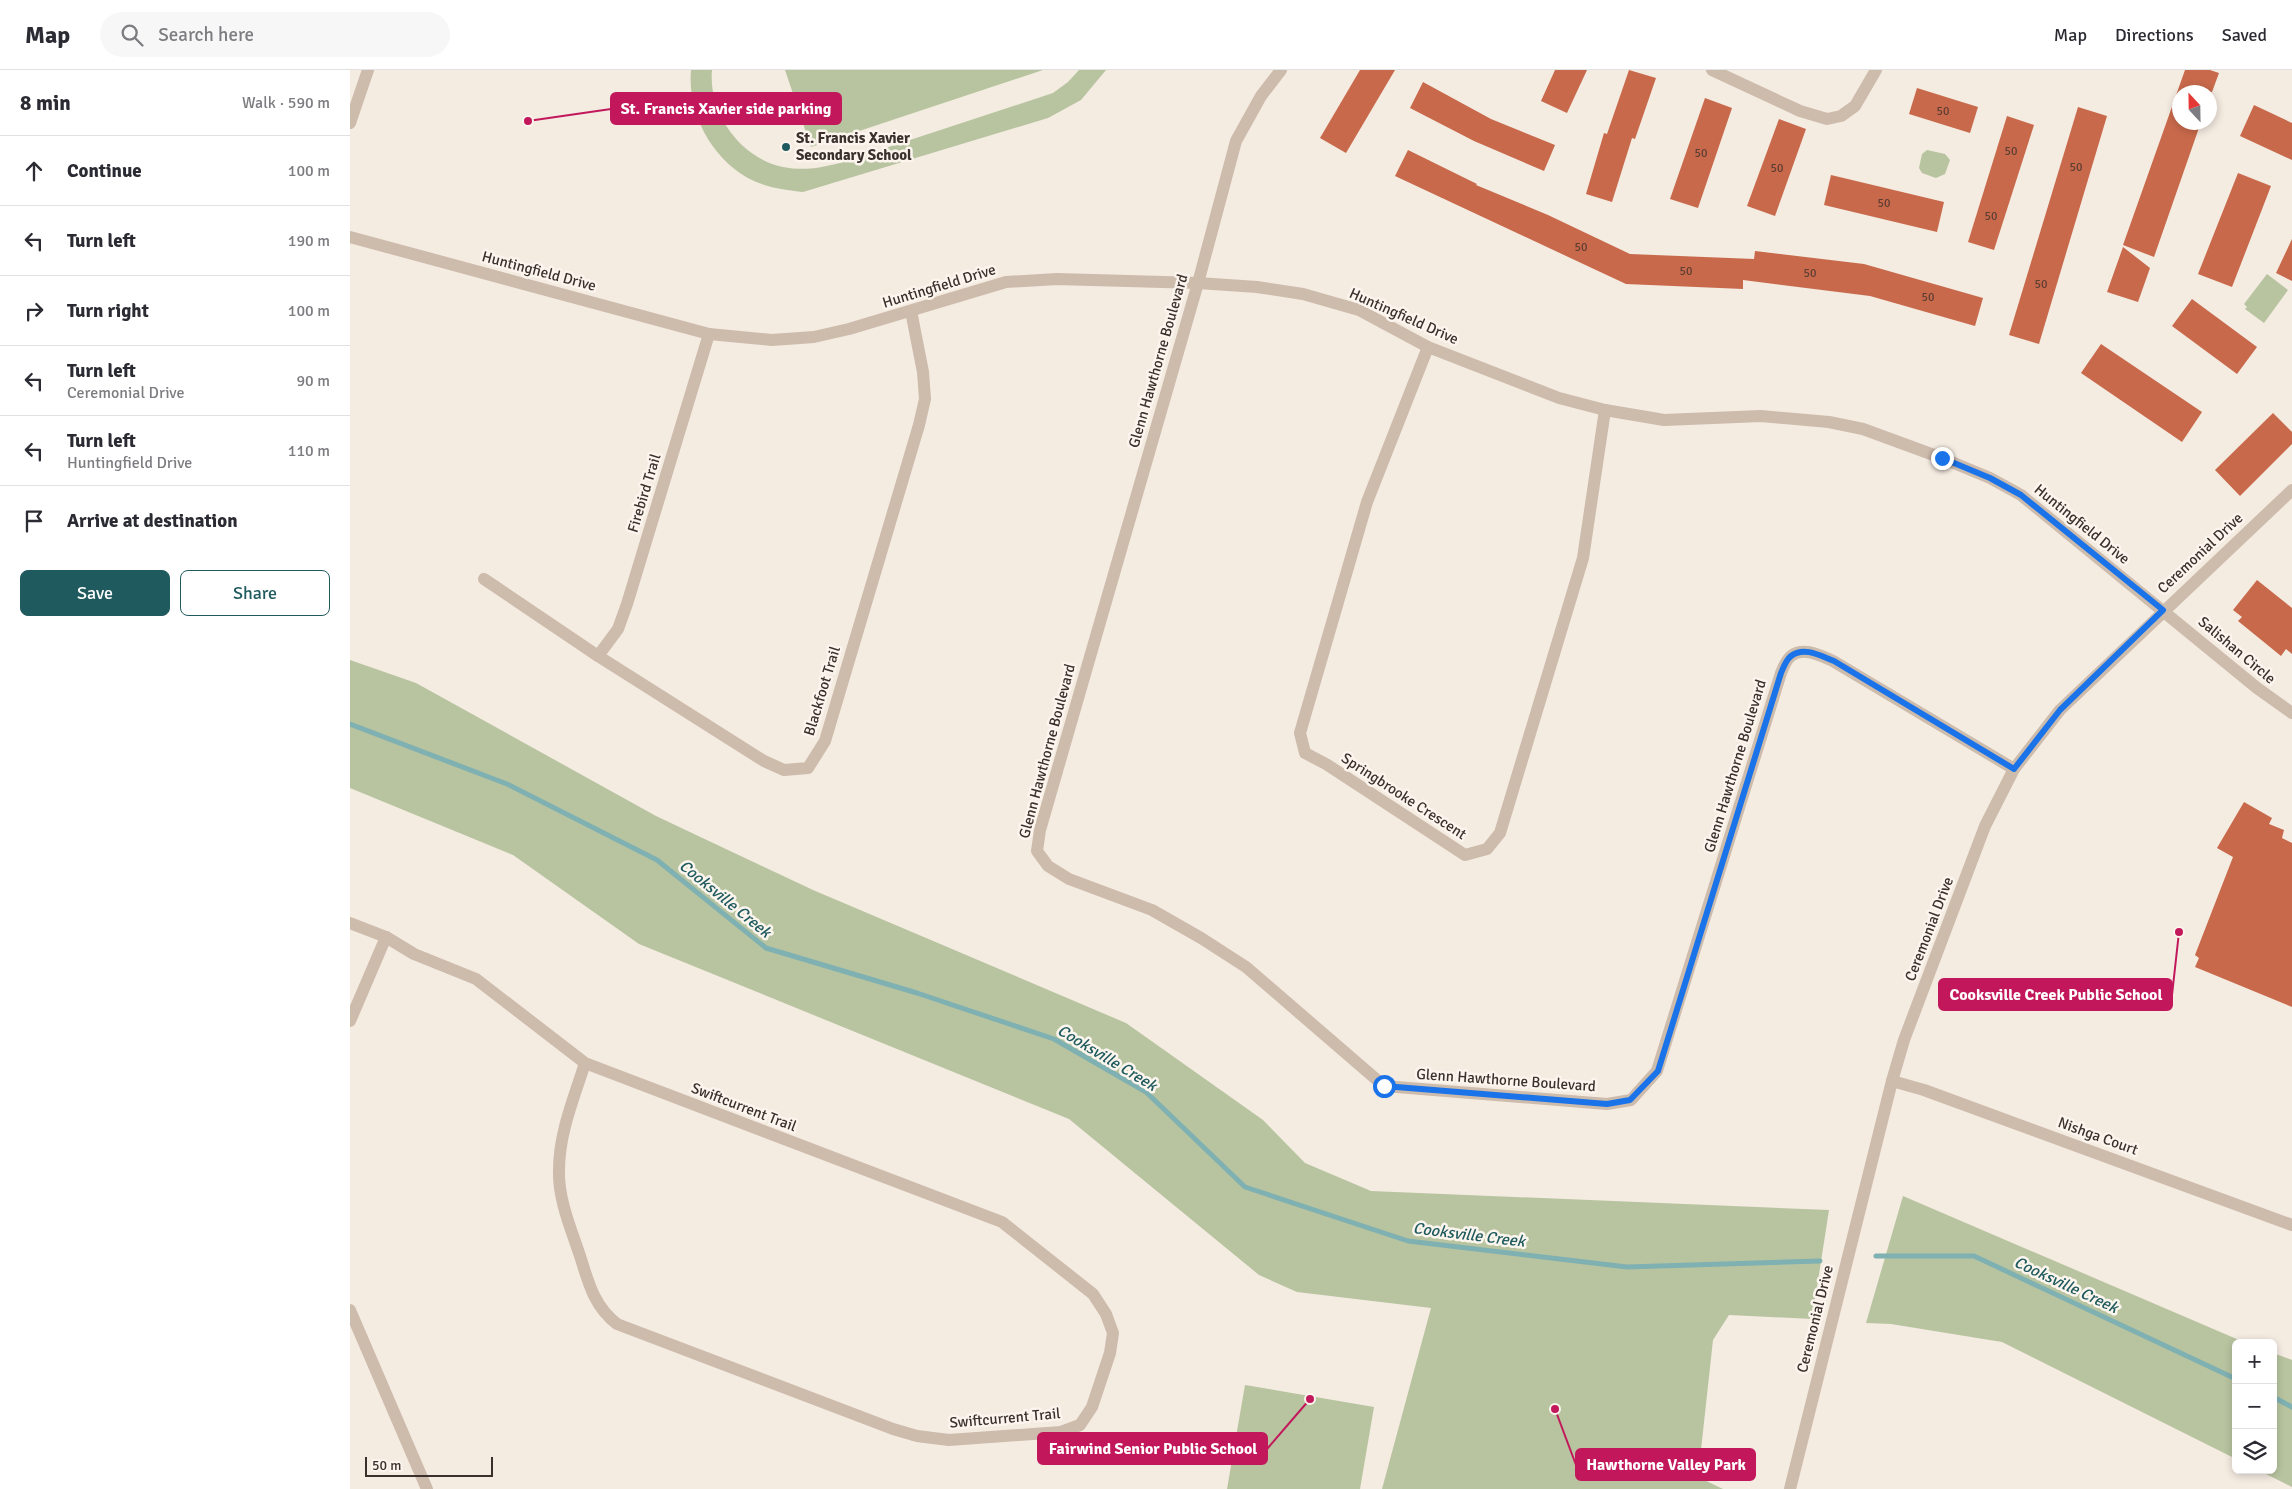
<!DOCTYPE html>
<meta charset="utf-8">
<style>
:root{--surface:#fff;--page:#f7f7f7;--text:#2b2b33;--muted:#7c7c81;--line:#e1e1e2;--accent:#1f5a5e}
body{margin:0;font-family:Signika,sans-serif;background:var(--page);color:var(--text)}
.controls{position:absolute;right:15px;bottom:15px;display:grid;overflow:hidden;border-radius:8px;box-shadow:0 2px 8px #0003}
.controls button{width:45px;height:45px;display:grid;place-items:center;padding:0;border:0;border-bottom:1px solid var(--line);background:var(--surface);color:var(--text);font:25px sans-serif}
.compass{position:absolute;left:1822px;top:15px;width:45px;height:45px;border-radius:50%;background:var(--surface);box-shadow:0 2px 8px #0003;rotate:338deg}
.scale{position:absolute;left:15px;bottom:12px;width:128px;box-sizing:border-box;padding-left:5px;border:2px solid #3b302b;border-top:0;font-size:14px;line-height:18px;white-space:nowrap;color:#3b302b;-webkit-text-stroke:4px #fbf5ee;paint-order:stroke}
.stop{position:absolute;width:15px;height:15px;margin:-11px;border:4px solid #1a73e8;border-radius:50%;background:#fff}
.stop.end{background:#1a73e8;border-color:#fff;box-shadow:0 1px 5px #0008}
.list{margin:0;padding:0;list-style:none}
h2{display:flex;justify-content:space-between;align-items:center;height:65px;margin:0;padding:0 20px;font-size:21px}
h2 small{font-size:16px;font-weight:400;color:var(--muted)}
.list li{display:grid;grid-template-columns:32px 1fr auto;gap:15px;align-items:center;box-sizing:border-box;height:70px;padding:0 20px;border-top:1px solid var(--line)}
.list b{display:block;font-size:19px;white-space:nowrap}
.list p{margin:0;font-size:16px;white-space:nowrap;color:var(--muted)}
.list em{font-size:16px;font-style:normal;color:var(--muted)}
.actions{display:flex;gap:10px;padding:15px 20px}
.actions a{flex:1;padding:11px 0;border:1px solid var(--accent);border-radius:8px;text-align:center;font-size:18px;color:var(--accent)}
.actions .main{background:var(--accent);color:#fff}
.icon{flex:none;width:28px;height:28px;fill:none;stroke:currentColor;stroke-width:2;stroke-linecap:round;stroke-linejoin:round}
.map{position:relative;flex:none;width:1942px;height:1419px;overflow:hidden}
header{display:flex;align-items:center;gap:30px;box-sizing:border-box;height:70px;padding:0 25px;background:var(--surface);border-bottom:1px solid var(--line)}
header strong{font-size:24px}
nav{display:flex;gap:28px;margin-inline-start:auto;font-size:18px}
.search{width:350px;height:45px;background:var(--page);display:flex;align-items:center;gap:12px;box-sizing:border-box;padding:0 18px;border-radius:28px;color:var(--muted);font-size:19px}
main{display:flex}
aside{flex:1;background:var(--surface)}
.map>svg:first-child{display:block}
.green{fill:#b8c4a0}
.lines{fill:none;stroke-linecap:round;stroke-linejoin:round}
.stream{stroke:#7fb0b2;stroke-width:5}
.building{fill:#c8694b}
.minor{stroke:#cdbbac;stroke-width:12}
.route{stroke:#1a73e8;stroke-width:6}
.poi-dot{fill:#1f5a5e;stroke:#fbf5ee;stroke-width:2}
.labels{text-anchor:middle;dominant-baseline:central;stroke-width:5;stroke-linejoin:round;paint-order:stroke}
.number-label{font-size:12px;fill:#5e3e33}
.poi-label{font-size:15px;font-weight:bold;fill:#3b302b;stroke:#fbf5ee;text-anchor:start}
.street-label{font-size:15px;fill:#3b302b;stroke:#fbf5ee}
.water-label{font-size:16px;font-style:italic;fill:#1f5a5e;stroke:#fbf5ee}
.leader{fill:none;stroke:#c2185b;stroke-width:2}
.callout-dot{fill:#c2185b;stroke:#fbf5ee;stroke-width:2}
.callout{fill:#c2185b;stroke:#c2185b;stroke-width:2}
.callout-label{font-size:16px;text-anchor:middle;font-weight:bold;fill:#fff}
</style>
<header>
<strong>Map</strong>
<div class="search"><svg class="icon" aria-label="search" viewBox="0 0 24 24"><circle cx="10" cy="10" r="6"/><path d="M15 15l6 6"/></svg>Search here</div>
<nav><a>Map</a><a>Directions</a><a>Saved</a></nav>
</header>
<main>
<aside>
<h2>8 min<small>Walk · 590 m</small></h2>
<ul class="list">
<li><svg class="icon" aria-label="ahead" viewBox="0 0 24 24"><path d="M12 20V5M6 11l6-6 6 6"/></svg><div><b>Continue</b></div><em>100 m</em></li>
<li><svg class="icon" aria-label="left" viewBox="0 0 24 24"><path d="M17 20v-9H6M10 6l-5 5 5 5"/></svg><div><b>Turn left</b></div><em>190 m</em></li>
<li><svg class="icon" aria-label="right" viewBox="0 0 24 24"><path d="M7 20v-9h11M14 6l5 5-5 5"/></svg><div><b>Turn right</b></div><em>100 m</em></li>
<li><svg class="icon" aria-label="left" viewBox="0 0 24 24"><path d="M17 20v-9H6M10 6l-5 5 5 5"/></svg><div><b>Turn left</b><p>Ceremonial Drive</p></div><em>90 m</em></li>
<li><svg class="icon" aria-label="left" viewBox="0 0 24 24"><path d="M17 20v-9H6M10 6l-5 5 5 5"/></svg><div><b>Turn left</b><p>Huntingfield Drive</p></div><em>110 m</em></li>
<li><svg class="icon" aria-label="arrive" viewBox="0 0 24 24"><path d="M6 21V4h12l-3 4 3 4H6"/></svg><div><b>Arrive at destination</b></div></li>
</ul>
<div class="actions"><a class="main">Save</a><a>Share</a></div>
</aside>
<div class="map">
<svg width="1942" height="1419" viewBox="0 0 1942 1419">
<rect width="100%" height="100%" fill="#f4ebe1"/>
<g class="green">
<path d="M341,0H362C358,43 390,88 433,97C453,101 470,98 490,93L703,23L718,12L729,0H756L731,30L698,48L453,122C437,120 419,118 404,111C363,92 337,44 341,0Z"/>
<path d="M435,0H693L461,77Z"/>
<path d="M1577,80L1595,84L1600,90L1595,104L1586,108L1572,103L1569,98L1572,84Z"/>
<path d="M1917,204L1938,220L1914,253L1895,239L1897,237L1894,234Z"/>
<path d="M0,590L66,613L306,746L463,820L776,953L913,1050L955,1093L1021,1121L1479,1140L1462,1249L1379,1245L1363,1270L1348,1407L1373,1419H1032L1081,1238L947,1222L909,1205L719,1049L289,874L163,785L0,718Z"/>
<path d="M1553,1126L1896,1273H1886V1389L1652,1272L1541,1254L1516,1253Z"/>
<path d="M1923,1283L1942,1290V1417L1908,1400H1923Z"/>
<path d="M895,1315L1024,1337L1010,1419H877Z"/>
</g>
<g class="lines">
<g class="stream">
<path d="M0,654L157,714L307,790L416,878L567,923L704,969L796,1022L895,1117L1058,1171L1277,1197L1470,1191"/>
<path d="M1526,1186H1624L1886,1309"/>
<path d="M1923,1327L1942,1337"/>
</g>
</g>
<g class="building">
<path d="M1010,0H1045L996,83L970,68Z"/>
<path d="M1205,0H1237L1217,43L1191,31Z"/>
<path d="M1279,0L1306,8L1285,69L1282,68L1262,132L1236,124L1254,63L1257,64Z"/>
<path d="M1835,0H1860L1869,3L1862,22H1830V52H1851L1804,187L1773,175Z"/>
<path d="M1073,12L1141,49L1205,75L1194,101L1124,71L1060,38Z"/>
<path d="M1567,18L1628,37L1620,63L1559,44Z"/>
<path d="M1355,28L1382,38L1348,138L1320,129Z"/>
<path d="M1904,35L1942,53V90L1890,66Z"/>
<path d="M1728,37L1757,46L1689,274L1659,265Z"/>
<path d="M1657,46L1684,55L1644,180L1618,172Z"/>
<path d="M1429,49L1456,59L1425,146L1397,136Z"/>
<path d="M1058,80L1127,114L1126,115L1198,145L1280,184L1404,189L1405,181L1514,194L1633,228L1625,256L1520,226L1393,210V219L1276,214L1045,106Z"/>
<path d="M1888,103L1921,116L1882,217L1848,204Z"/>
<path d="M1481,105L1594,132L1587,162L1474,135Z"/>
<path d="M1942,169V211L1926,203Z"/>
<path d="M1773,177L1800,198L1788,232L1757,222Z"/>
<path d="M1842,229L1907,277L1887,304L1822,256Z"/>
<path d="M1751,274L1852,342L1832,372L1731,303Z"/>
<path d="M1923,343L1942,362V374L1890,426L1865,400Z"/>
<path d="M1907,510L1942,538V584L1936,579L1931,586L1888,551L1892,547L1883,540Z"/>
<path d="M1894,732L1922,748L1919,754L1934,760L1932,768L1942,773V937L1845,897L1849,888L1845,885L1883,787L1867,778Z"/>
</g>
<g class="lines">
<g class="minor">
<path d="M931,0L911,26L886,71L848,213L690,760L687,781L698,796L719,809L802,840L851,868L896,897L1034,1016L1257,1034L1281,1030L1307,1001L1431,603C1433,598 1437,589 1441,586C1454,576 1471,586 1483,591L1664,699"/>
<path d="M1362,0L1450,41L1477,49L1491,46L1505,36L1526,0"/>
<path d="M0,53L18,0"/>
<path d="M0,167L359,264L422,270L464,267L499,259L656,212L707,209L848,213L907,217L953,224L1009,240L1078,277L1209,328L1255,340L1314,350L1411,346L1479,352L1513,359L1592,388L1640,408L1671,425L1907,618L1942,643"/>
<path d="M1078,277L1017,432L950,663L955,683L976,694L1115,785L1137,779L1150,763L1233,488L1255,340"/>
<path d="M134,509L248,586L414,691L434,700L458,698L475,671L569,355L575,329L573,302L561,241"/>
<path d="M248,586L268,559L277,534L359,264"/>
<path d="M0,853L36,867L64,884L126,909L235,993L652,1152L743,1224L756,1244L763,1263L760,1283L742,1337L730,1355L711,1362L599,1370L567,1366L543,1359L267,1254C245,1237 239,1215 231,1189C222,1161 208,1130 209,1100C209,1063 224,1028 235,993"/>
<path d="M0,951L36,867"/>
<path d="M1542,1011L1574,1020L1942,1155"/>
<path d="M0,1240L77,1419"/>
<path d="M1440,1419L1542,1011L1554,970L1635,756L1664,699L1710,640L1942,420"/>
</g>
</g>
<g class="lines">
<path class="route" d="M1034,1016L1257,1034L1280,1030L1308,1001L1431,603C1433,598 1437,589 1441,586C1454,576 1471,586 1484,591L1664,699L1710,640L1813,540L1671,425L1640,408L1592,388"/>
</g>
<circle class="poi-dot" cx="436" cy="77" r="5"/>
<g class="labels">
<g class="number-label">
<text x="1593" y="41">50</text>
<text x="1661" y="81">50</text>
<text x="1351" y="83">50</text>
<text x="1726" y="97">50</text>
<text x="1427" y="98">50</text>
<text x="1534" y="133">50</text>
<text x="1641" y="146">50</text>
<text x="1231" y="177">50</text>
<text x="1336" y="201">50</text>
<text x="1460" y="203">50</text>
<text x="1691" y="214">50</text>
<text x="1578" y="227">50</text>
</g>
<g class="poi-label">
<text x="446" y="68">St. Francis Xavier<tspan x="446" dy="17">Secondary School</tspan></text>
</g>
<g class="street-label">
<text transform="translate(189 201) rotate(15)">Huntingfield Drive</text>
<text transform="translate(589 216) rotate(-17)">Huntingfield Drive</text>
<text transform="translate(1054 246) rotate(24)">Huntingfield Drive</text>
<text transform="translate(808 291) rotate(-74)">Glenn Hawthorne Boulevard</text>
<text transform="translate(294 423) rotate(-73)">Firebird Trail</text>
<text transform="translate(1732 454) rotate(39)">Huntingfield Drive</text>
<text transform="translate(1850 483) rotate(-43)">Ceremonial Drive</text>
<text transform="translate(1887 580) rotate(40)">Salishan Circle</text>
<text transform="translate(472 621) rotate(-73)">Blackfoot Trail</text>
<text transform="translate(697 681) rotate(-75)">Glenn Hawthorne Boulevard</text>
<text transform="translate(1385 696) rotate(-73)">Glenn Hawthorne Boulevard</text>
<text transform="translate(1054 726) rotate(33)">Springbrooke Crescent</text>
<text transform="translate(1579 859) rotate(-69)">Ceremonial Drive</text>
<text transform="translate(1156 1010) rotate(4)">Glenn Hawthorne Boulevard</text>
<text transform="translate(394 1037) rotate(21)">Swiftcurrent Trail</text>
<text transform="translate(1748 1066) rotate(20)">Nishga Court</text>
<text transform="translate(1465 1249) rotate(-76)">Ceremonial Drive</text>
<text transform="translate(655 1348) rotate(-5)">Swiftcurrent Trail</text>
</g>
<g class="water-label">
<text transform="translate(375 829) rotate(39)">Cooksville Creek</text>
<text transform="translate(757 988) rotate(31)">Cooksville Creek</text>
<text transform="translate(1119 1165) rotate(7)">Cooksville Creek</text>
<text transform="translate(1716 1215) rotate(25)">Cooksville Creek</text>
</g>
</g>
<path class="leader" d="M178 51L261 39M1829 862L1822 925M960 1329L917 1379M1205 1339L1226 1395"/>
<g class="callout-dot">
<circle cx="178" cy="51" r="5"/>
<circle cx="1829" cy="862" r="5"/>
<circle cx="960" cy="1329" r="5"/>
<circle cx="1205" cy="1339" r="5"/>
</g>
<g class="callout">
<rect x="261" y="23" width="230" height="31" rx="5"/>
<rect x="1589" y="909" width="233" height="31" rx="5"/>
<rect x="688" y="1363" width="229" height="31" rx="5"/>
<rect x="1226" y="1379" width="179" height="31" rx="5"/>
</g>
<g class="callout-label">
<text x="376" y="44">St. Francis Xavier side parking</text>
<text x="1706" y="930">Cooksville Creek Public School</text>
<text x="803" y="1384">Fairwind Senior Public School</text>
<text x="1316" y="1400">Hawthorne Valley Park</text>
</g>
</svg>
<div class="controls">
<button>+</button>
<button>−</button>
<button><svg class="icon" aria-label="layers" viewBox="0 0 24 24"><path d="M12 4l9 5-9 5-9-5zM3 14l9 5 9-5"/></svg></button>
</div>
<svg class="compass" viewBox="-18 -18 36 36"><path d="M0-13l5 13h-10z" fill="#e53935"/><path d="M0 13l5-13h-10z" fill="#7c7c81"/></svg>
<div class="scale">50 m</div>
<div class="stop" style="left:1034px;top:1016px"></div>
<div class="stop end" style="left:1592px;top:388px"></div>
</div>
</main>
